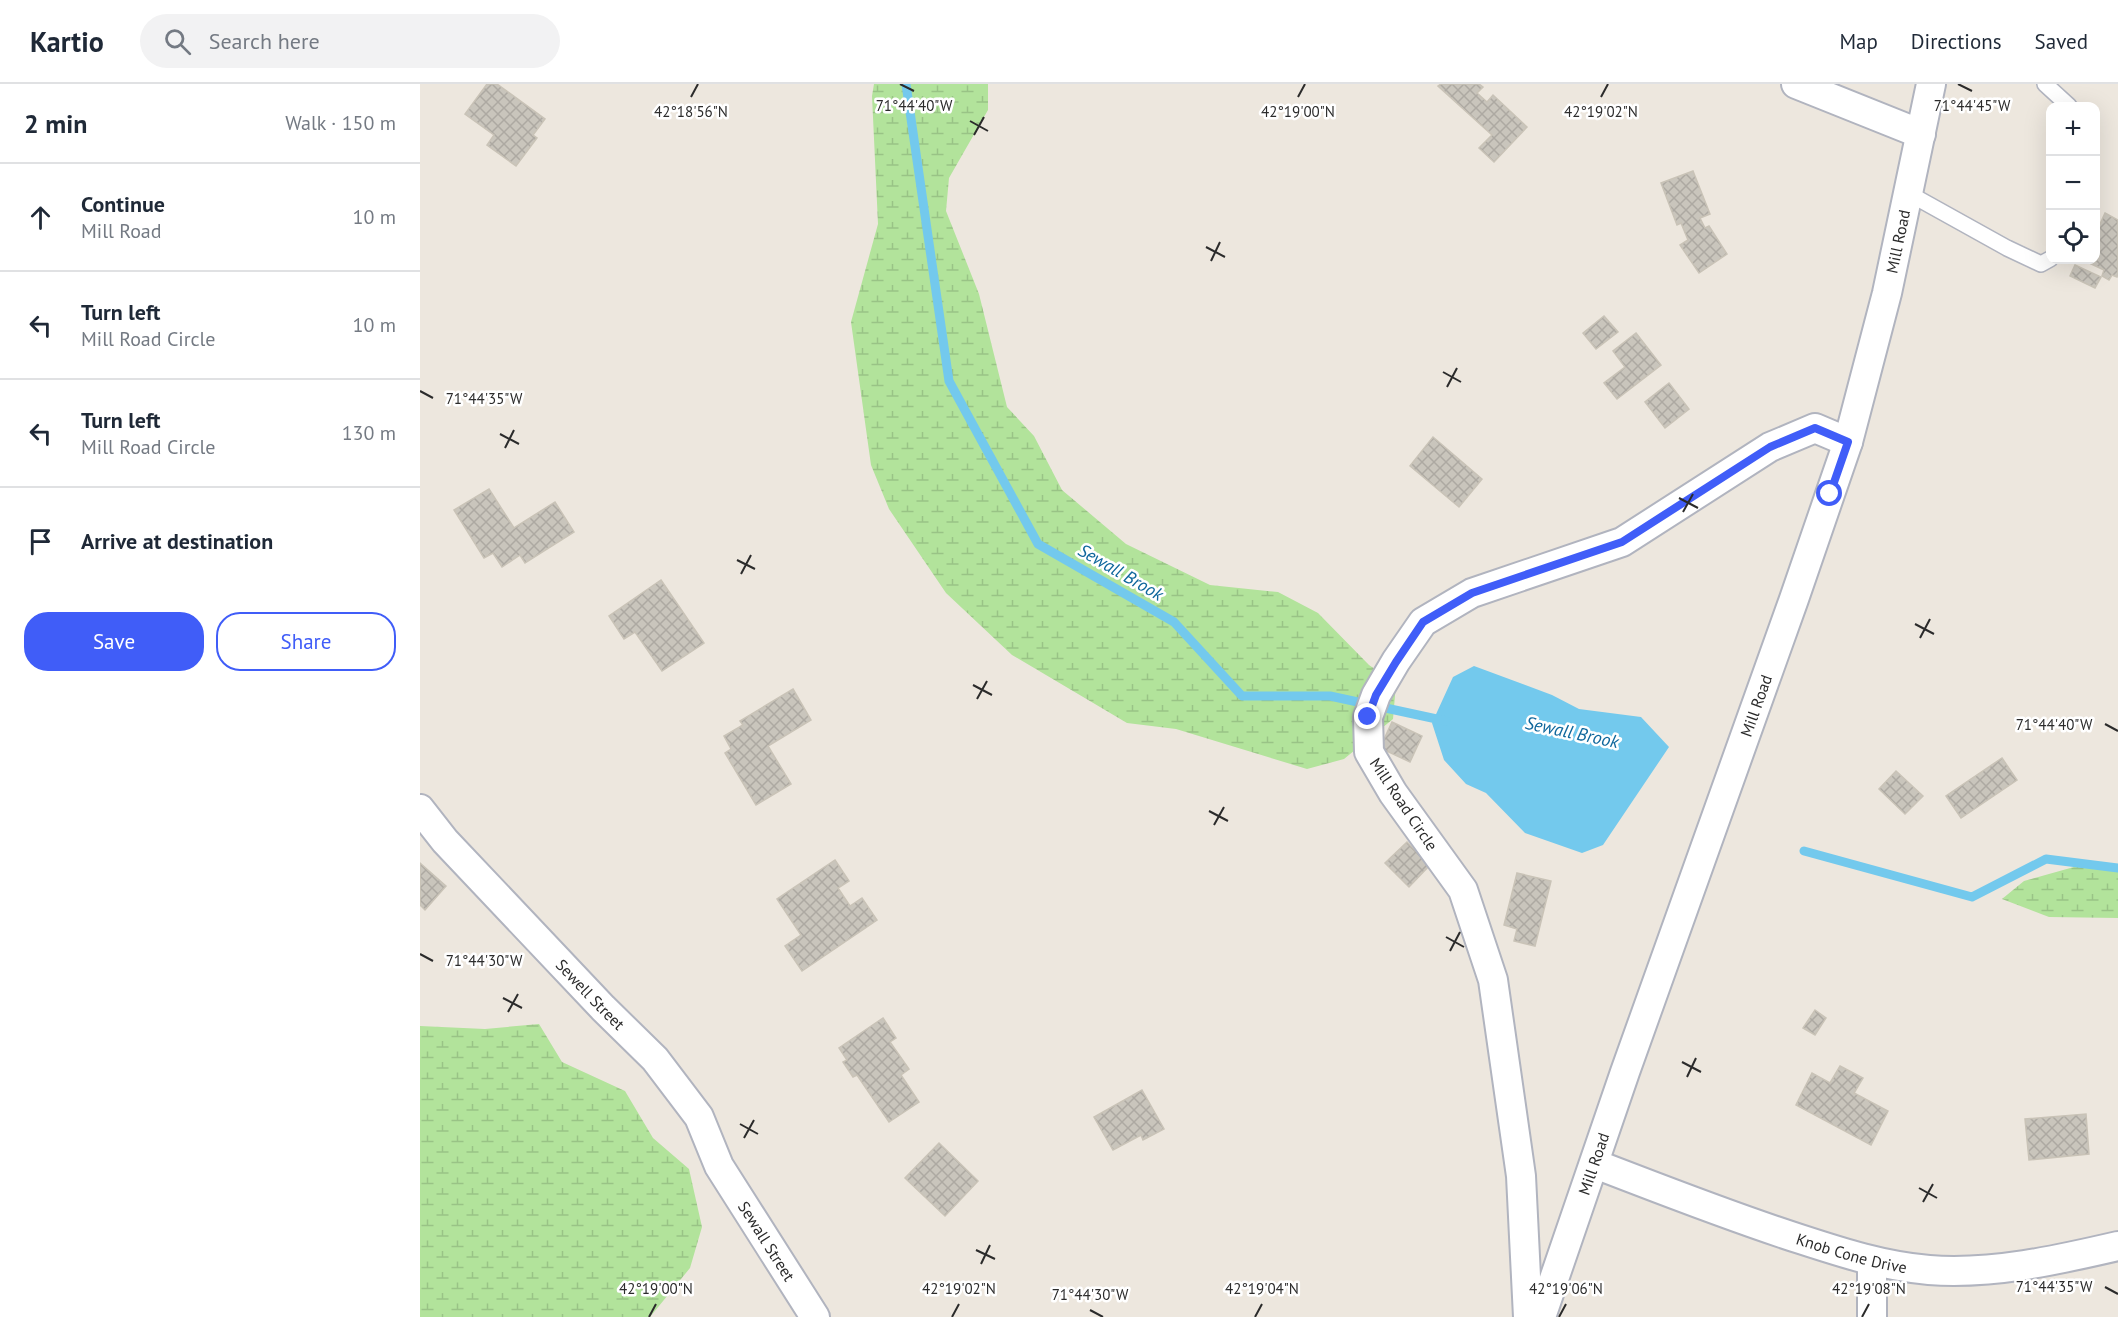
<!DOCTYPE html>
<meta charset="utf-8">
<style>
:root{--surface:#fff;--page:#f2f2f3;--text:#1f2937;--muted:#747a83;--line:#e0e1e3;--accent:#405df8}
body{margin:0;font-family:"PT Sans",sans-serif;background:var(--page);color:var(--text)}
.controls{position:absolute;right:18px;top:18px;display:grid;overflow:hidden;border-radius:12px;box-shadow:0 6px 24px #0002}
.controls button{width:54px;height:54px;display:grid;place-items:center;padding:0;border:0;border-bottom:2px solid var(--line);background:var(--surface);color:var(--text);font:30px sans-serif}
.stop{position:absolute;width:18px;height:18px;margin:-14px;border:4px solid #405df8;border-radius:50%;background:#fff}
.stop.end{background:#405df8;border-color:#fff;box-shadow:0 2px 6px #0008}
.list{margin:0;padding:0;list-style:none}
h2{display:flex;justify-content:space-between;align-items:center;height:78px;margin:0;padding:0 24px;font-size:26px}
h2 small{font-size:20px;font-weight:400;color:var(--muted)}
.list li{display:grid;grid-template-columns:39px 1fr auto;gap:18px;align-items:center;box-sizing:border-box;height:108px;padding:0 24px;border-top:2px solid var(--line)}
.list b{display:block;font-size:22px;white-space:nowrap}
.list p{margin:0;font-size:20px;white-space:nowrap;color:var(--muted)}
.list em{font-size:20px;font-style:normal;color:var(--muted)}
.actions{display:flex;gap:12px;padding:18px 24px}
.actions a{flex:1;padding:14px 0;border:2px solid var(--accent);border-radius:24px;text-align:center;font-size:21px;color:var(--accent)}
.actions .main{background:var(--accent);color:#fff}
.icon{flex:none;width:33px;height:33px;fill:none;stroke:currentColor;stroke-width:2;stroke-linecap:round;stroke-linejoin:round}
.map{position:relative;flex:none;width:1698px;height:1233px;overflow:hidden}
header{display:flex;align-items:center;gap:36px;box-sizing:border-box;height:84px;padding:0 30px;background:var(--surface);border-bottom:2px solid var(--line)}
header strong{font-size:28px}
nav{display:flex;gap:33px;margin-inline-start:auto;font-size:21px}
.search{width:420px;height:54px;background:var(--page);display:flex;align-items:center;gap:15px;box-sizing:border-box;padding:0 21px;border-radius:33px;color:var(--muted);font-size:22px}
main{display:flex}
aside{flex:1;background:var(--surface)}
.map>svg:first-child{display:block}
.wetland{fill:url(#wetland-marsh)}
.water{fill:#73c9ed}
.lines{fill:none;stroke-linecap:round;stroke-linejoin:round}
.stream{stroke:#73c9ed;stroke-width:9}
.building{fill:url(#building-cross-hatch);stroke:#c9c3b7;stroke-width:1.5}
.lane-casing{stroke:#b1b4bf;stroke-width:18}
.street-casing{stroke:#b1b4bf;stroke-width:32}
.lane{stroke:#fff;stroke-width:15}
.street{stroke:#fff;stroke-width:28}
.route{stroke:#405df8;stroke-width:8}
.ticks{fill:none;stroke:#2b2b2b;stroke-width:2}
.labels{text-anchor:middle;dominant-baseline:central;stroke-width:5;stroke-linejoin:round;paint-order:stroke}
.street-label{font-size:16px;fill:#2b2b2b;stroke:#fff}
.water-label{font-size:18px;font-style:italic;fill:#0f679c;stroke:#fff}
.ticks-label{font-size:15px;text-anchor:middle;fill:#2b2b2b;stroke:#fff;stroke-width:5;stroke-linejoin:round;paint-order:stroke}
</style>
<header>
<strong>Kartio</strong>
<div class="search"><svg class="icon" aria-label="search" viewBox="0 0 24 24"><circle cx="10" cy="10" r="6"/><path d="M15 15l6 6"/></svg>Search here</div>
<nav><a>Map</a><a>Directions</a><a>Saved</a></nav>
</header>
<main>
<aside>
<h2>2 min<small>Walk · 150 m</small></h2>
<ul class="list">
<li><svg class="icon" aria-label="ahead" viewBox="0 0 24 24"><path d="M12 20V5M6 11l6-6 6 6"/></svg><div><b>Continue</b><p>Mill Road</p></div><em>10 m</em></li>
<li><svg class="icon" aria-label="left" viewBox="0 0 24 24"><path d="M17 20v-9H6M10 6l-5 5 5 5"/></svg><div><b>Turn left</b><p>Mill Road Circle</p></div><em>10 m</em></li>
<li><svg class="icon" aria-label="left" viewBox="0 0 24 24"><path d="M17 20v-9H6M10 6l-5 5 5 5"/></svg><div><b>Turn left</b><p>Mill Road Circle</p></div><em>130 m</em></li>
<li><svg class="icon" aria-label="arrive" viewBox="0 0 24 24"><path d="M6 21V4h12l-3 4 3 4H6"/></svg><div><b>Arrive at destination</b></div></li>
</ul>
<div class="actions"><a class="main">Save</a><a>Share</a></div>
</aside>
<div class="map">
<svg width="1698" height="1233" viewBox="0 0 1698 1233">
<defs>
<pattern id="wetland-marsh" width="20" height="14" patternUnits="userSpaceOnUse" patternTransform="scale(1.5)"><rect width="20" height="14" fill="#b2e39b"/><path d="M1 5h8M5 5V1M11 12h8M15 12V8" fill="none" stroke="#99c386"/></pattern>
<pattern id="building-cross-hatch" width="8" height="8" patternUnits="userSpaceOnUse" patternTransform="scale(1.5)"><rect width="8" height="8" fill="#c9c5bc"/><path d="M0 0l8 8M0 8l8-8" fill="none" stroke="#ada9a2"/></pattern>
</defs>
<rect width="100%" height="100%" fill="#ede7de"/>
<g class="wetland">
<path d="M454,0H568V26L529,94L526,127L559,210L587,323L614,352L642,406L706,460L790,501L858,508L898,529L949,581L976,600L973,635L924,675L887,685L756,645L707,639L592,571L526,509L469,425L451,381L431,238L458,140L452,12Z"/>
<path d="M1661,781H1698V834L1629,833L1582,815L1604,797Z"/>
<path d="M119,940L142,978L205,1007L233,1054L269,1085L282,1143L270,1184L230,1233H0V942L65,945Z"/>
</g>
<path class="water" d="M1054,582L1132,611L1159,625L1221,633L1249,663L1183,761L1162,769L1105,749L1066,709L1046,700L1024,676L1012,639L1033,593Z"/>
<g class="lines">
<g class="stream">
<path d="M486,0L529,297L618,460L754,538L822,612H910L1026,637"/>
<path d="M1384,767L1552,813L1626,775L1698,784"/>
</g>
</g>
<g class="building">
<path d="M67,0H77L125,35L113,51L117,54L96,82L67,61L74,51L45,30Z"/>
<path d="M1021,0H1059L1063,3L1057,9L1067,18L1073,11L1107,43L1074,78L1059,64L1072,51L1018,2Z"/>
<path d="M1273,87L1290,130L1280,134L1285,144L1289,142L1307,170L1279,189L1260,161L1268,156L1261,139L1257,141L1241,99Z"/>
<path d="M1685,129L1698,136V190L1697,193L1692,191L1689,196L1682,192L1684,186L1663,176H1676V149Z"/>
<path d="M1655,181L1681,193L1675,204L1650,192Z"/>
<path d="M1184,232L1198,248L1176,265L1163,249Z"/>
<path d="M1216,249L1241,281L1197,315L1184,299L1205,283L1193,267Z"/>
<path d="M1249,299L1269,325L1245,344L1225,318Z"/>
<path d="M1013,353L1062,395L1039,423L990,382Z"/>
<path d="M69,405L94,444L135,418L154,448L105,479L100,471L82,483L73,469L64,474L34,426Z"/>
<path d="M241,496L284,559L242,587L215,548L204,555L189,532Z"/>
<path d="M373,605L391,636L348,662L371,700L336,721L305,669L311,665L304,652L323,641L320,637Z"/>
<path d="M972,638L1002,652L990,678L960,664Z"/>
<path d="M1582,674L1597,696L1541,734L1526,712Z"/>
<path d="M1476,687L1503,712L1485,730L1459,705Z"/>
<path d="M987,758L1010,781L989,803L965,779Z"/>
<path d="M415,776L429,797L418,804L430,822L442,814L457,836L382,887L365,862L381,851L357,815Z"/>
<path d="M0,779L26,802L5,826L0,821Z"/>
<path d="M1097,789L1131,797L1115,862L1094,857L1097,845L1084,841Z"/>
<path d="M1395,926L1406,934L1395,951L1383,944Z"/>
<path d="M463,934L476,954L470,958L489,985L481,991L499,1018L469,1038L437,991L433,993L423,978L427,976L419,964Z"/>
<path d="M1420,982L1443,994L1434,1009L1468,1027L1451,1061L1376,1021L1392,989L1410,999Z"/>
<path d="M722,1006L744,1045L723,1056L721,1051L693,1066L674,1033Z"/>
<path d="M1666,1030L1669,1070L1609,1076L1605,1035Z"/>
<path d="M519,1059L558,1097L525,1132L485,1094Z"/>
</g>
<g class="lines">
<g class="lane-casing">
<g id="lane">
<path d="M1625,0L1649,22"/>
<path d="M1488,109L1587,164L1621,180L1630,175"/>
</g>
</g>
<g class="street-casing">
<g id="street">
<path d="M1376,0L1501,50"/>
<path id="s1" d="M0,725L25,757L183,924L235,975L279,1033L299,1082L395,1233"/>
<path id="s2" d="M1175,1080C1243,1106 1311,1133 1380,1155C1423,1169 1463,1182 1509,1186C1571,1191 1638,1176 1698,1162"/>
<path d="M1452,1178V1233"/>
<path d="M1108,1233L1101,1092L1073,896L1043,806L973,709L949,668L948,633L956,611L976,577L1003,538L1052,509L1202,458L1350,363L1395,344L1428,358"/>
<path id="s3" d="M1121,1233L1205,988L1374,515L1428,358L1467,209L1511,0"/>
</g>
</g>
<use href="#lane" class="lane"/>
<use href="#street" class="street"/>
</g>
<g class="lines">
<path class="route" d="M948,633L956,611L976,578L1003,538L1052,509L1202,458L1350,363L1395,344L1428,358L1410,410"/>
</g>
<path class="ticks" d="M480,0L494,7M1538,0L1552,7M271,13L278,0M878,13L885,0M1181,13L1188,0M550,37L568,47M554,51L564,33M786,163L805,173M791,177L800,158M1023,288L1041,298M1027,303L1037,284M0,307L13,314M80,350L99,360M85,364L94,346M1259,414L1278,424M1263,428L1273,410M317,476L335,485M321,490L331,471M1495,540L1514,550M1500,554L1510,535M553,601L572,611M557,615L567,597M1685,640L1698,647M789,727L808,737M794,741L804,723M1026,853L1044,863M1030,867L1040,848M0,870L13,877M83,914L102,924M88,928L98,910M1262,978L1281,988M1267,993L1276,974M320,1040L338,1050M324,1054L334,1036M1499,1104L1517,1114M1503,1118L1513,1100M556,1166L575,1175M561,1180L570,1161M1685,1203L1698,1210M670,1226L683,1233M229,1233L236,1220M532,1233L539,1220M835,1233L842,1220M1139,1233L1146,1220M1442,1233L1449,1220"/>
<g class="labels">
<g class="street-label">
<text stroke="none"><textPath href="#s3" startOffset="1134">Mill Road</textPath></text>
<text stroke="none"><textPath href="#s3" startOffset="648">Mill Road</textPath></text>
<text transform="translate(984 720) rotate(56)">Mill Road Circle</text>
<text stroke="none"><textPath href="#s1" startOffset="252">Sewell Street</textPath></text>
<text stroke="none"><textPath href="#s3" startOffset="162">Mill Road</textPath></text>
<text stroke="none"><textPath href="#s1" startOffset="558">Sewall Street</textPath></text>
<text stroke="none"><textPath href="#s2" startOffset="272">Knob Cone Drive</textPath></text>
</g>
<g class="water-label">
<text transform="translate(701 488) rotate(30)">Sewall Brook</text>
<text transform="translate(1152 648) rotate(12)">Sewall Brook</text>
</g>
</g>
<g class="ticks-label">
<text x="1552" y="27">71°44'45"W</text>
<text x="494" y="27">71°44'40"W</text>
<text x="271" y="33">42°18'56"N</text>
<text x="878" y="33">42°19'00"N</text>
<text x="1181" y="33">42°19'02"N</text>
<text x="64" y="320">71°44'35"W</text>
<text x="1634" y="646">71°44'40"W</text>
<text x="64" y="882">71°44'30"W</text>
<text x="1634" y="1208">71°44'35"W</text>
<text x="236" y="1210">42°19'00"N</text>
<text x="539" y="1210">42°19'02"N</text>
<text x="842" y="1210">42°19'04"N</text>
<text x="1146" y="1210">42°19'06"N</text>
<text x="1449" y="1210">42°19'08"N</text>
<text x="670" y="1216">71°44'30"W</text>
</g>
</svg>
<div class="controls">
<button>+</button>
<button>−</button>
<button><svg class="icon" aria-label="locate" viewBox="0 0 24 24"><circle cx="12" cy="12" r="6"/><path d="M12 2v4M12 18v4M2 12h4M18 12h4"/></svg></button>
</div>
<div class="stop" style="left:1410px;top:410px"></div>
<div class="stop end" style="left:948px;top:633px"></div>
</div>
</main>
